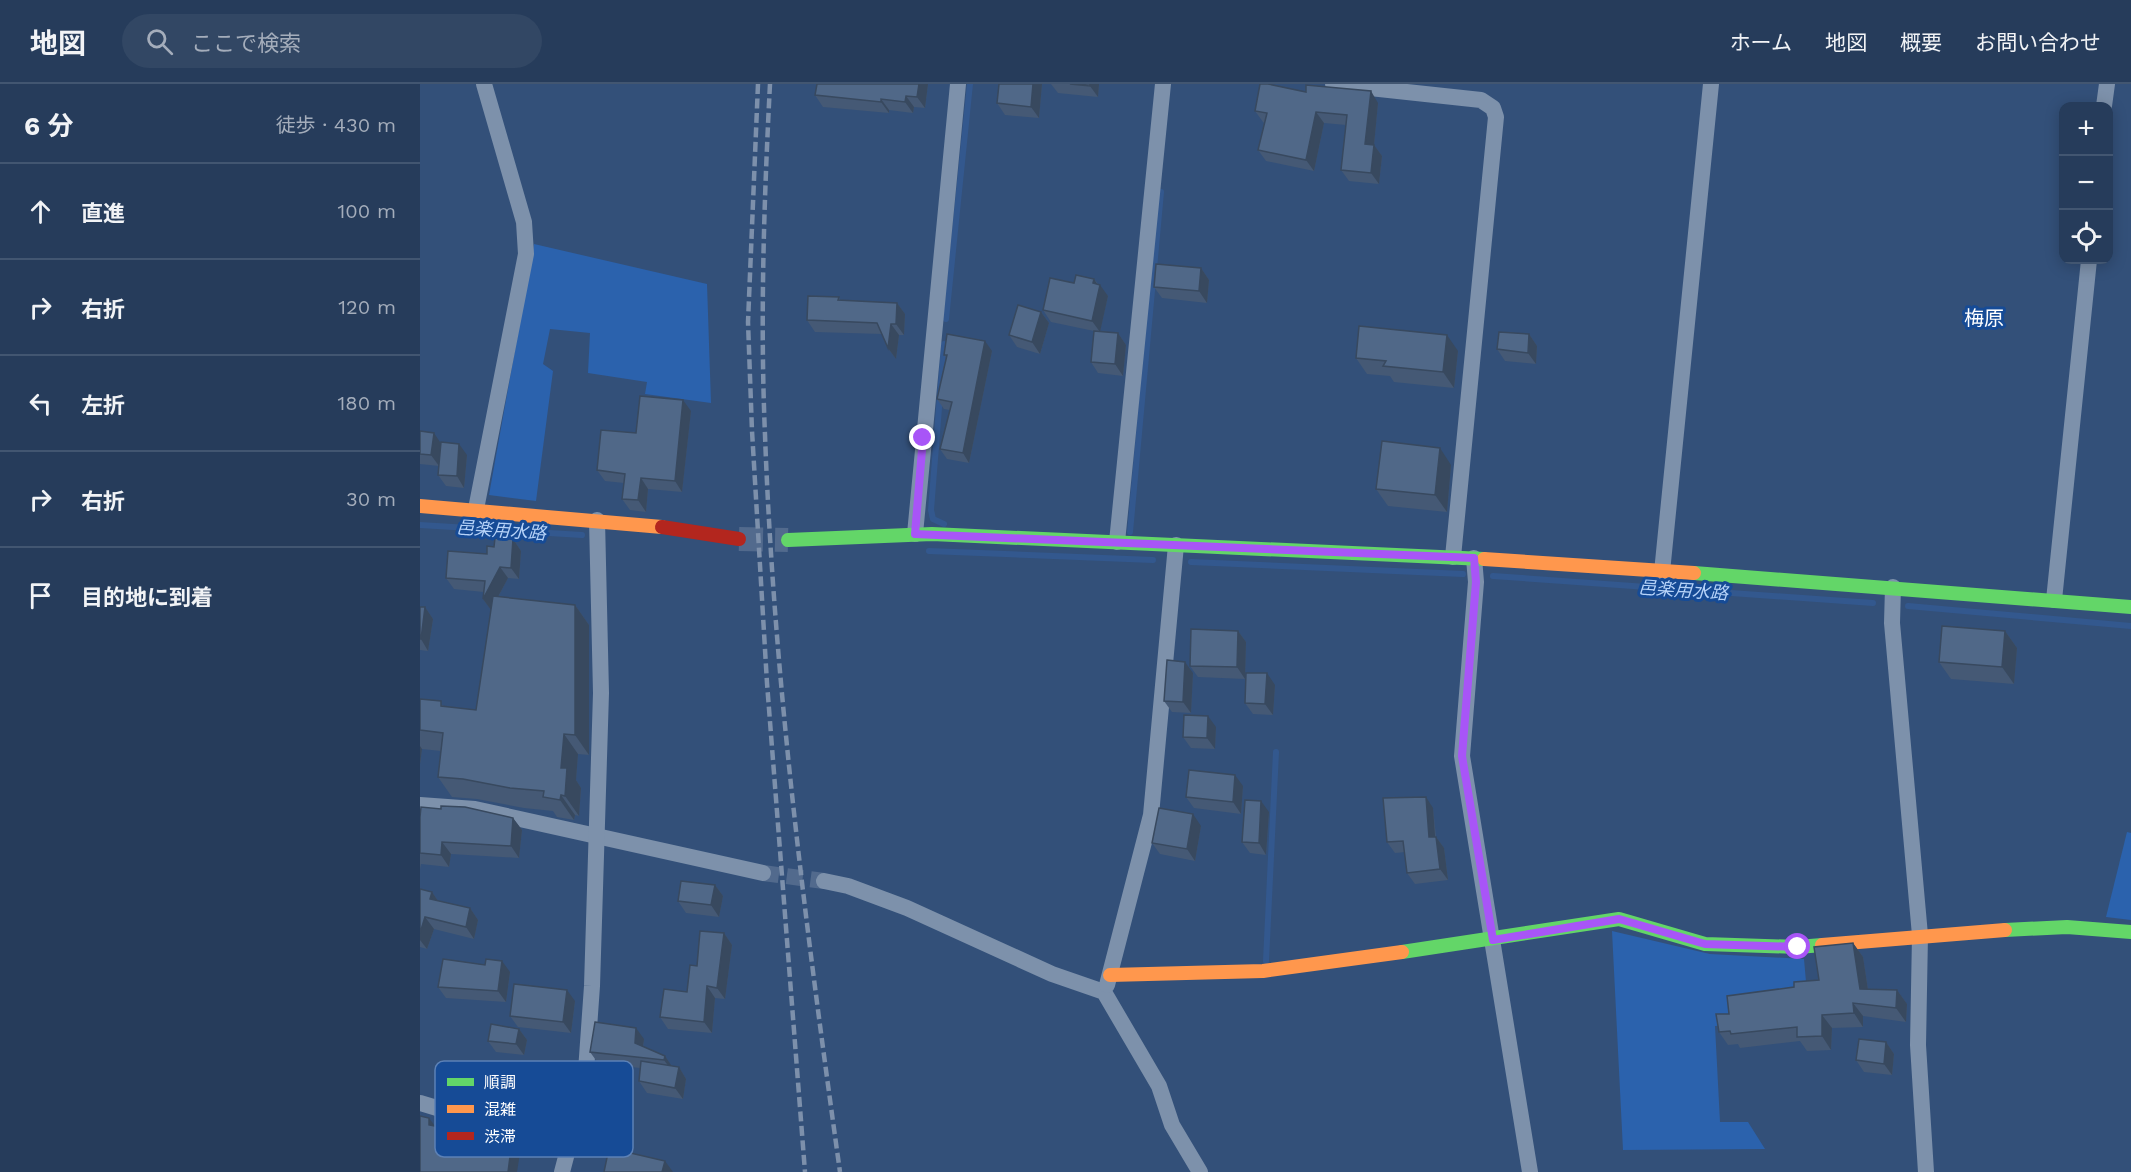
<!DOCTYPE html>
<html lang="ja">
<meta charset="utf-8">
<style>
:root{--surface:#263c5b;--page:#324764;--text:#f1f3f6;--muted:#a4adbb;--line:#425671}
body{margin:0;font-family:"Work Sans","Noto Sans JP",sans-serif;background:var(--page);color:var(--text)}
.controls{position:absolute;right:18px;top:18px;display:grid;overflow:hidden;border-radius:12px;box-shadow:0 3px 15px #0003}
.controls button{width:54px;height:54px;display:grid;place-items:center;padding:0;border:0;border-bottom:2px solid var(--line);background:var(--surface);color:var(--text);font:30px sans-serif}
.stop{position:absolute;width:18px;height:18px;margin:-14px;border:4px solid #a855f7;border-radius:50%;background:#fff}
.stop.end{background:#a855f7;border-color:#fff;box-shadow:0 2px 6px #0008}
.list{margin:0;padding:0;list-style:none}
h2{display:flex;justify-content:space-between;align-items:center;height:78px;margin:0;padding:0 24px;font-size:26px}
h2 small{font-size:20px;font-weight:400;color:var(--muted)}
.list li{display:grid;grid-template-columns:39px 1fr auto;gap:18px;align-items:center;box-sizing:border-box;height:96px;padding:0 24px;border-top:2px solid var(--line)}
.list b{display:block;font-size:22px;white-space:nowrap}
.list em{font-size:20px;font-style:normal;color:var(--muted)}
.icon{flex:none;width:33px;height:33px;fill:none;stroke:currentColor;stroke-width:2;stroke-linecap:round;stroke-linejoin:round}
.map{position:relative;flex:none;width:1711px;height:1088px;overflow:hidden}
header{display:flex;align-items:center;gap:36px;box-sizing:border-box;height:84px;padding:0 30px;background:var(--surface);border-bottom:2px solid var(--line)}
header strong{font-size:28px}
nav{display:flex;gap:33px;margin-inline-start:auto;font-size:21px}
.search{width:420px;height:54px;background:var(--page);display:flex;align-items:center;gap:15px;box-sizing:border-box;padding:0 21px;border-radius:33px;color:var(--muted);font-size:22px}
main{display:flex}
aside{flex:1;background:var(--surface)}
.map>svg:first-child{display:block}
.green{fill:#2b62ad}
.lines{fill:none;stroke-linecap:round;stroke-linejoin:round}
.stream{stroke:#33588e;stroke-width:6}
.street-tunnel{stroke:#526a8d;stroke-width:16;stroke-dasharray:16 8;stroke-linecap:butt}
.secondary-tunnel{stroke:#526a8d;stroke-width:24;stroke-dasharray:24 12;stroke-linecap:butt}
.street{stroke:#7d91ab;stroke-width:16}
.fast{stroke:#63d668;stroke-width:14}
.slow{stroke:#ff974d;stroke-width:14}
.jam{stroke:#b3261e;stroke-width:14}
.rail{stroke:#7d90ab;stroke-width:4.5;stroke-dasharray:10 4.5;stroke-linecap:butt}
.wall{fill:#455975}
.shaded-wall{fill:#38495f}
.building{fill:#506888;stroke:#38495f;stroke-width:1.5}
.route{stroke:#a855f7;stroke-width:8}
.labels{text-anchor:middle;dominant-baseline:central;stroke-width:6;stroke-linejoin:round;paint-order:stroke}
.water-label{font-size:18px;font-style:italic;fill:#b5d2f8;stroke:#164b96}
.quarter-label{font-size:20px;fill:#fff;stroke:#164b96}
.key{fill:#164b96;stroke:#5c81b6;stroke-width:1.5}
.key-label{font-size:16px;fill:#fff}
</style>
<header>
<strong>地図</strong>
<div class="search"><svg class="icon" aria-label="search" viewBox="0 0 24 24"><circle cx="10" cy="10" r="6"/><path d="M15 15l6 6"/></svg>ここで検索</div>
<nav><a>ホーム</a><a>地図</a><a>概要</a><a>お問い合わせ</a></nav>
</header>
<main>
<aside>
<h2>6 分<small>徒歩 · 430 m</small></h2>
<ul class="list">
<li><svg class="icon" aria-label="ahead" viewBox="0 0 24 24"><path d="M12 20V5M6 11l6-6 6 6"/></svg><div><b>直進</b></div><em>100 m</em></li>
<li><svg class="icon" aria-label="right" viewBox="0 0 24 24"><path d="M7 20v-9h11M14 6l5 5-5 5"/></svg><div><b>右折</b></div><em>120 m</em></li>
<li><svg class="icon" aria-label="left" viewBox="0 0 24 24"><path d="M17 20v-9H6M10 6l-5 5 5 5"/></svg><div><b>左折</b></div><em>180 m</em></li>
<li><svg class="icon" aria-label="right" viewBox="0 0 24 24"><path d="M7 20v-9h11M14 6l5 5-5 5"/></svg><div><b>右折</b></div><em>30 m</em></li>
<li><svg class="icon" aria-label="arrive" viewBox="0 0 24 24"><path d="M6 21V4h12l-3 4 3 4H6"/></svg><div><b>目的地に到着</b></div></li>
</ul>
</aside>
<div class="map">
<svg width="1711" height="1088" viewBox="0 0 1711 1088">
<rect width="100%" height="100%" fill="#335079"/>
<g class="green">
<path d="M114,160L287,200L291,319L225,310L227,298L168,289L170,249L130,245L123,280L133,287L116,417L69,411Z"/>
<path d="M1707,748L1711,749V836L1686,833Z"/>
<path d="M1192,847L1290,870L1384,875L1387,909L1319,940L1295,942L1300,1038H1328L1345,1065L1203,1066Z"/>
</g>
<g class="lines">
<g class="stream">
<path d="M526,235L550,0"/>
<path d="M524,260L511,426L513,435L524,440"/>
<path d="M0,441L162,451"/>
<path d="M710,448L741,108"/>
<path d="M509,467L733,476"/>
<path d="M771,478L1043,490"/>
<path d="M1073,492L1453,519"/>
<path d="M1488,522L1711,542"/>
<path d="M846,877L856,668"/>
</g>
<path class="street-tunnel" d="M343,789L404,797"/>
<path class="secondary-tunnel" d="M319,455L368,456"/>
<g class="street">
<path d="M913,0L1061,16L1073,24L1076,33L1033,473"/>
<path d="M1684,22L1687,0"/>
<path d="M56,425L106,170L104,138L64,0"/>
<path d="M495,450L538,0"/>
<path d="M697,458L743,0"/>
<path d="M1054,474L1056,498L1042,672L1110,1088"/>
<path d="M1242,488L1291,0"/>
<path d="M1473,503L1472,539L1500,851L1498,961L1506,1088"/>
<path d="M1634,516L1669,176"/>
<path d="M0,721L55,725L343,789"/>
<path d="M404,797L428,802L487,824L632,890L684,908L739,1002L752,1041L780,1088"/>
<path d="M687,901L731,731L756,461"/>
<path d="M0,1019L53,1035L151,1055"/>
<path d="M142,1088L165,1001L172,902L181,609L177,436"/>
</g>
<g class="fast">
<path d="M368,456L512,450L1064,475"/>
<path d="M1274,489L1711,523"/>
<path d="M1585,846L1647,843L1711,848"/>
<path d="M982,868L1199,835L1285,860L1378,863L1402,861"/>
</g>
<g class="slow">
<path d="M0,422L242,443"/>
<path d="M1064,475L1274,489"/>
<path d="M1402,861L1585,846"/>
<path d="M690,891L843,887L982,868"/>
</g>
<path class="jam" d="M242,443L319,455"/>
<g class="rail">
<path d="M338,0L328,238L332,347L347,599L385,1088"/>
<path d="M350,0C344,117 340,234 345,351C354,598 386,844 420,1088"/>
</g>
</g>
<g class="wall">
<path d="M397,0H508L505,24L494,23L493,29L469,26V29L403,23L395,11Z"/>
<path d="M622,0L619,34L585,31L577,19Z"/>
<path d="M631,0H679L678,13L638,9Z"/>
<path d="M886,8L958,19L954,61L962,72L959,100L929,97L921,86L926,41L904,39L894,87L846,77L838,66L844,39L843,38L835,27Z"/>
<path d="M781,184L789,196L787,219L742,214L734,203Z"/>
<path d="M674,195L688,212L680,247L698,249L706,261L703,292L678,289L671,278L674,247L631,238L623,226L654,199Z"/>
<path d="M419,213L420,216L477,219L485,230L484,251H479L476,275L468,264L462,250L395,248L387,236Z"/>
<path d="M621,228L629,239L620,270L597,263L589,251Z"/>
<path d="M1109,250L1117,262L1116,280L1085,277L1077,265Z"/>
<path d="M572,267L549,379L527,375L520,365L530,326L524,325L517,315L526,274L524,271Z"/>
<path d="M1038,267L1034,304L974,298L970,292L947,290L936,274Z"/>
<path d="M271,327L262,408L228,405L226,428L210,426L202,415L204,399L185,397L177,386L216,349Z"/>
<path d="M0,347L21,359L47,371L44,404L26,402L18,391L19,382L0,380Z"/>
<path d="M1031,381L1027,428L968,422L956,405Z"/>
<path d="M93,455L101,467L99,495L88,494L78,513L155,521L169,541V671L158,670L156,696L161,704L159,732L155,731L154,736L137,733L133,727L104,724L57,715L32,713L18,693L21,667L2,665L0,680V615L25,622L56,626L71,526L63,515L64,508L34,505L26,494L67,470L74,463Z"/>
<path d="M0,523H5L13,535L8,567L0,566Z"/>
<path d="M818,547L826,558L825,595L778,593L770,582Z"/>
<path d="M1585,547L1597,564L1594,600L1531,595L1519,578Z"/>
<path d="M773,589L771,629L752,628L744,617Z"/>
<path d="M855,601L853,631L833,630L825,619Z"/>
<path d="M796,643L795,665L771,664L763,653Z"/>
<path d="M823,702L821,730L774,724L766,713Z"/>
<path d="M1013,724L1016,753L1024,764L1028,796L995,800L987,789L985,768L975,769L967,758Z"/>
<path d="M849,728L846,771L830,769L822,758Z"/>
<path d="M0,733L93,734L102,746L99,774L31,770L29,783L1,780L0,785Z"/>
<path d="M781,742L775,777L740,770L732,759Z"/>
<path d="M295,801L303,812L299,833L266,829L258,817Z"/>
<path d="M0,805L12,808L18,817L50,824L58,836L54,855L14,845L7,865L0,863Z"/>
<path d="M304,849L312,861L305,915L295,914L292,949L248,945L240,933L267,908L277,882Z"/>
<path d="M1433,859L1443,873L1448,905L1477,906L1487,920L1486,938L1443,932V943L1412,944L1411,966L1387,967L1380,957L1320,964L1318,960L1308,961L1299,948L1309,930L1374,903L1399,896Z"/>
<path d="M65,881L90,888L86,918L26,914L18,903Z"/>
<path d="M155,917L151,949L98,943L90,932Z"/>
<path d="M99,945L107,956L104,971L76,968L68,957Z"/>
<path d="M224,955L223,963L245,972L251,982L259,983L266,995L263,1015L227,1009L219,997L220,984L178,979L170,968Z"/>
<path d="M1466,958L1474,970L1472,991L1444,988L1436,976Z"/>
<path d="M190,1002L198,1013L194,1040L167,1037L160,1025Z"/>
<path d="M144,1008L141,1041L61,1026L50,1009Z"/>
</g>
<g class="shaded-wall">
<path d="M499,0H508L505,24L497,13Z"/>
<path d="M613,0H622L619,34L611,23Z"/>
<path d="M670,0H679L678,13L670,2Z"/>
<path d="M951,7L958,19L954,61L962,72L959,100L951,89L945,60Z"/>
<path d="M486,12L494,23L493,29L485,18Z"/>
<path d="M461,15L469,26V29L461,18Z"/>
<path d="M896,28L904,39L894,87L886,76Z"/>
<path d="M781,184L789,196L787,219L779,207Z"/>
<path d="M674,195L679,203L680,201L688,212L680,248L672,237Z"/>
<path d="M477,219L485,230L484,251L476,240Z"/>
<path d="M621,228L629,239L620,270L612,258Z"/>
<path d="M471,240L479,251L476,275L468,264Z"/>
<path d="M698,249L706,261L703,292L695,280Z"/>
<path d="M1109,250L1117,262L1116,280L1108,269Z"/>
<path d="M1027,251L1038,267L1034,304L1023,288Z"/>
<path d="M565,257L572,267L549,379L543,369Z"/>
<path d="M263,316L271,327L262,408L255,397Z"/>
<path d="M14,349L22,361L19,382L11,371Z"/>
<path d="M39,360L47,371L44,404L37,392Z"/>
<path d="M1020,364L1031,381L1027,428L1015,411Z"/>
<path d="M221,394L228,405L226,428L218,416Z"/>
<path d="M93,455L101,467L99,495L91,484Z"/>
<path d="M80,483L88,494L71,526L63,515Z"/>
<path d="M155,521L169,541V671L155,651Z"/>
<path d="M5,523L13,535L8,567L1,555Z"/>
<path d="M818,547L826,558L825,595L817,583Z"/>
<path d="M1585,547L1597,564L1594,600L1582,583Z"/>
<path d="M765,578L773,589L771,629L763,618Z"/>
<path d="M847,589L855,601L853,631L845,620Z"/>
<path d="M788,632L796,643L795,665L787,654Z"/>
<path d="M144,650L158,670L156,696L161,704L159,732L145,712L141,684Z"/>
<path d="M0,662L2,665L0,680Z"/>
<path d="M815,691L823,702L821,730L813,718Z"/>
<path d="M141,711L155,731L154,736L140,716Z"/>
<path d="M1006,713L1013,724L1016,765L1009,753Z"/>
<path d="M841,717L849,728L846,771L839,759Z"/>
<path d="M773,730L781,742L775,777L767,765Z"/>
<path d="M93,734L102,746L99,774L91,762Z"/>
<path d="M1016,753L1024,764L1028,796L1020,785Z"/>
<path d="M22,758L31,770L29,783L21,771Z"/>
<path d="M295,801L303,812L299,833L291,821Z"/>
<path d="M12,808L20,820L10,815Z"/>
<path d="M50,824L58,836L54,855L46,843Z"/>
<path d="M5,833L14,845L7,865L0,856V849Z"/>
<path d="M304,849L312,861L305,915L297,904Z"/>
<path d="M1433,859L1443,873L1450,919L1440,905Z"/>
<path d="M82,877L90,888L86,918L78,907Z"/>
<path d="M287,902L295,914L292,949L284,938Z"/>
<path d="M147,906L155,917L151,949L143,938Z"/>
<path d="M1477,906L1487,920L1486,938L1476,924Z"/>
<path d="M1433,919L1443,932V943L1434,929Z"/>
<path d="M1402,931L1412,944L1411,966L1402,952Z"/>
<path d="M216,944L224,955L222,970L215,959Z"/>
<path d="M99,945L107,956L104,971L96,960Z"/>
<path d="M1466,958L1474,970L1472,991L1464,980Z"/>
<path d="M245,972L253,984L252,987L244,976Z"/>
<path d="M259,983L266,995L263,1015L255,1004Z"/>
<path d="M133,991L144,1008L141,1041L129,1024Z"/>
<path d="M190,1002L198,1013L194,1040L186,1029Z"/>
<path d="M9,1034L18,1046L9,1041Z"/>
<path d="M92,1057L100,1069L97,1088H88Z"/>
<path d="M245,1077L253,1088H242Z"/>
</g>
<g class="building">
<path d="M397,0H499L497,13L486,12L485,18L461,15V18L395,11Z"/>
<path d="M579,0H613L611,23L577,19Z"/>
<path d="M650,0H670V2Z"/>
<path d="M840,0H848L886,8V1L951,7L945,60L954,61L951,89L921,86L927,31L896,28L886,76L838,66L847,29L835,27Z"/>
<path d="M736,180L781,184L779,207L734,203Z"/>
<path d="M656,191L674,195L673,199L680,201L672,237L623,226L630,194L654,199Z"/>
<path d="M388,212L419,213L418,216L477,219L476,240H471L468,264L457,239L387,236Z"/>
<path d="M598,221L621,228L612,258L589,251Z"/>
<path d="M939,242L1027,251L1023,288L963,282L966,277L936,274Z"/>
<path d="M674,247L698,249L695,280L671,278Z"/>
<path d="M1079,248L1109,250L1108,269L1077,265Z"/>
<path d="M527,250L565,257L543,369L520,365L532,318L517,315L527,271H524Z"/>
<path d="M220,312L263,316L255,397L221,394L218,416L202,415L205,390L177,386L181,346L216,349Z"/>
<path d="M0,347L14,349L11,371L0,370Z"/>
<path d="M962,357L1020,364L1015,411L956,405Z"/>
<path d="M21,358L39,360L37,392L18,391Z"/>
<path d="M75,454L93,455L91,484L80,483L63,515L65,497L26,494L28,467L67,470V462L74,463Z"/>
<path d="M73,512L155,521V651L144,650L141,684H147L145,712L141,711L140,716L123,713L124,707L90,704L43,695L18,693L23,649L0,646V615L21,617V622L56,626Z"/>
<path d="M0,523H5L1,555H0Z"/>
<path d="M1522,542L1585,547L1582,583L1519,578Z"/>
<path d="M771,545L818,547L817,583L770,582Z"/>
<path d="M747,576L765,578L763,618L744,617Z"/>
<path d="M826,589H847L845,620L825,619Z"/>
<path d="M764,631L788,632L787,654L763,653Z"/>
<path d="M769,686L815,691L813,718L766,713Z"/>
<path d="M1006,713L1009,753H1016L1020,785L987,789L983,757L967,758L963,714Z"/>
<path d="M825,716L841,717L839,759L822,758Z"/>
<path d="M21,722L45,723L93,734L91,762L22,758L21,771L0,769V733L1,723L21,725Z"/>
<path d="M739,724L773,730L767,765L732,759Z"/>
<path d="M261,797L295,801L291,821L258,817Z"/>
<path d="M0,805L12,808L10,815L50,824L46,843L5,833L0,849Z"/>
<path d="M280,847L304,849L297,904L287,902L284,938L240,933L244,905L267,908L270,881L277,882Z"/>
<path d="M1433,859L1440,905L1477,906L1476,924L1433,919L1434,929L1402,931V952L1377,953V943L1311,950L1310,947L1299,948L1296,930H1309L1307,912L1374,903V898L1399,896L1394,863Z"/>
<path d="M23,875L65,881L66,875L82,877L78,907L18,903Z"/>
<path d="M94,900L147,906L143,938L90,932Z"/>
<path d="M175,938L216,944L215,959L245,972L244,976L170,968Z"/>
<path d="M71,940L99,945L96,960L68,957Z"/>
<path d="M1439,955L1466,958L1464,980L1436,976Z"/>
<path d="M221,977L259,983L255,1004L219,997Z"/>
<path d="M0,1032L9,1034V1041L92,1057L88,1088H0Z"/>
<path d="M189,1064L245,1077L242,1088H184Z"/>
</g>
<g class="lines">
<path class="route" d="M503,354L495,450L1054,474L1056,498L1042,672L1073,856L1199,835L1285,860L1378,863"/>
</g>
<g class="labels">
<g class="water-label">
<text transform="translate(81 446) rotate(4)">邑楽用水路</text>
<text transform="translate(1263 506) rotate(4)">邑楽用水路</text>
</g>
<g class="quarter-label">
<text x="1564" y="234">梅原</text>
</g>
</g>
<rect x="15" y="977" width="198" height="96" rx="9" class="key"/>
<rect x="27" y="994" width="27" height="8" fill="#63d668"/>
<rect x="27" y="1021" width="27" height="8" fill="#ff974d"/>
<rect x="27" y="1048" width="27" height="8" fill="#b3261e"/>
<g class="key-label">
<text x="64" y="1004">順調</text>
<text x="64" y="1031">混雑</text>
<text x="64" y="1058">渋滞</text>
</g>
</svg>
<div class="controls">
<button>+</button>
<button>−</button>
<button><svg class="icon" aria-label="locate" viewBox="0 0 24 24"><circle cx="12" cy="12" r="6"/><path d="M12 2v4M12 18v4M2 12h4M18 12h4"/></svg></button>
</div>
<div class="stop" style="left:1378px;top:863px"></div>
<div class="stop end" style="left:503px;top:354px"></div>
</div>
</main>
